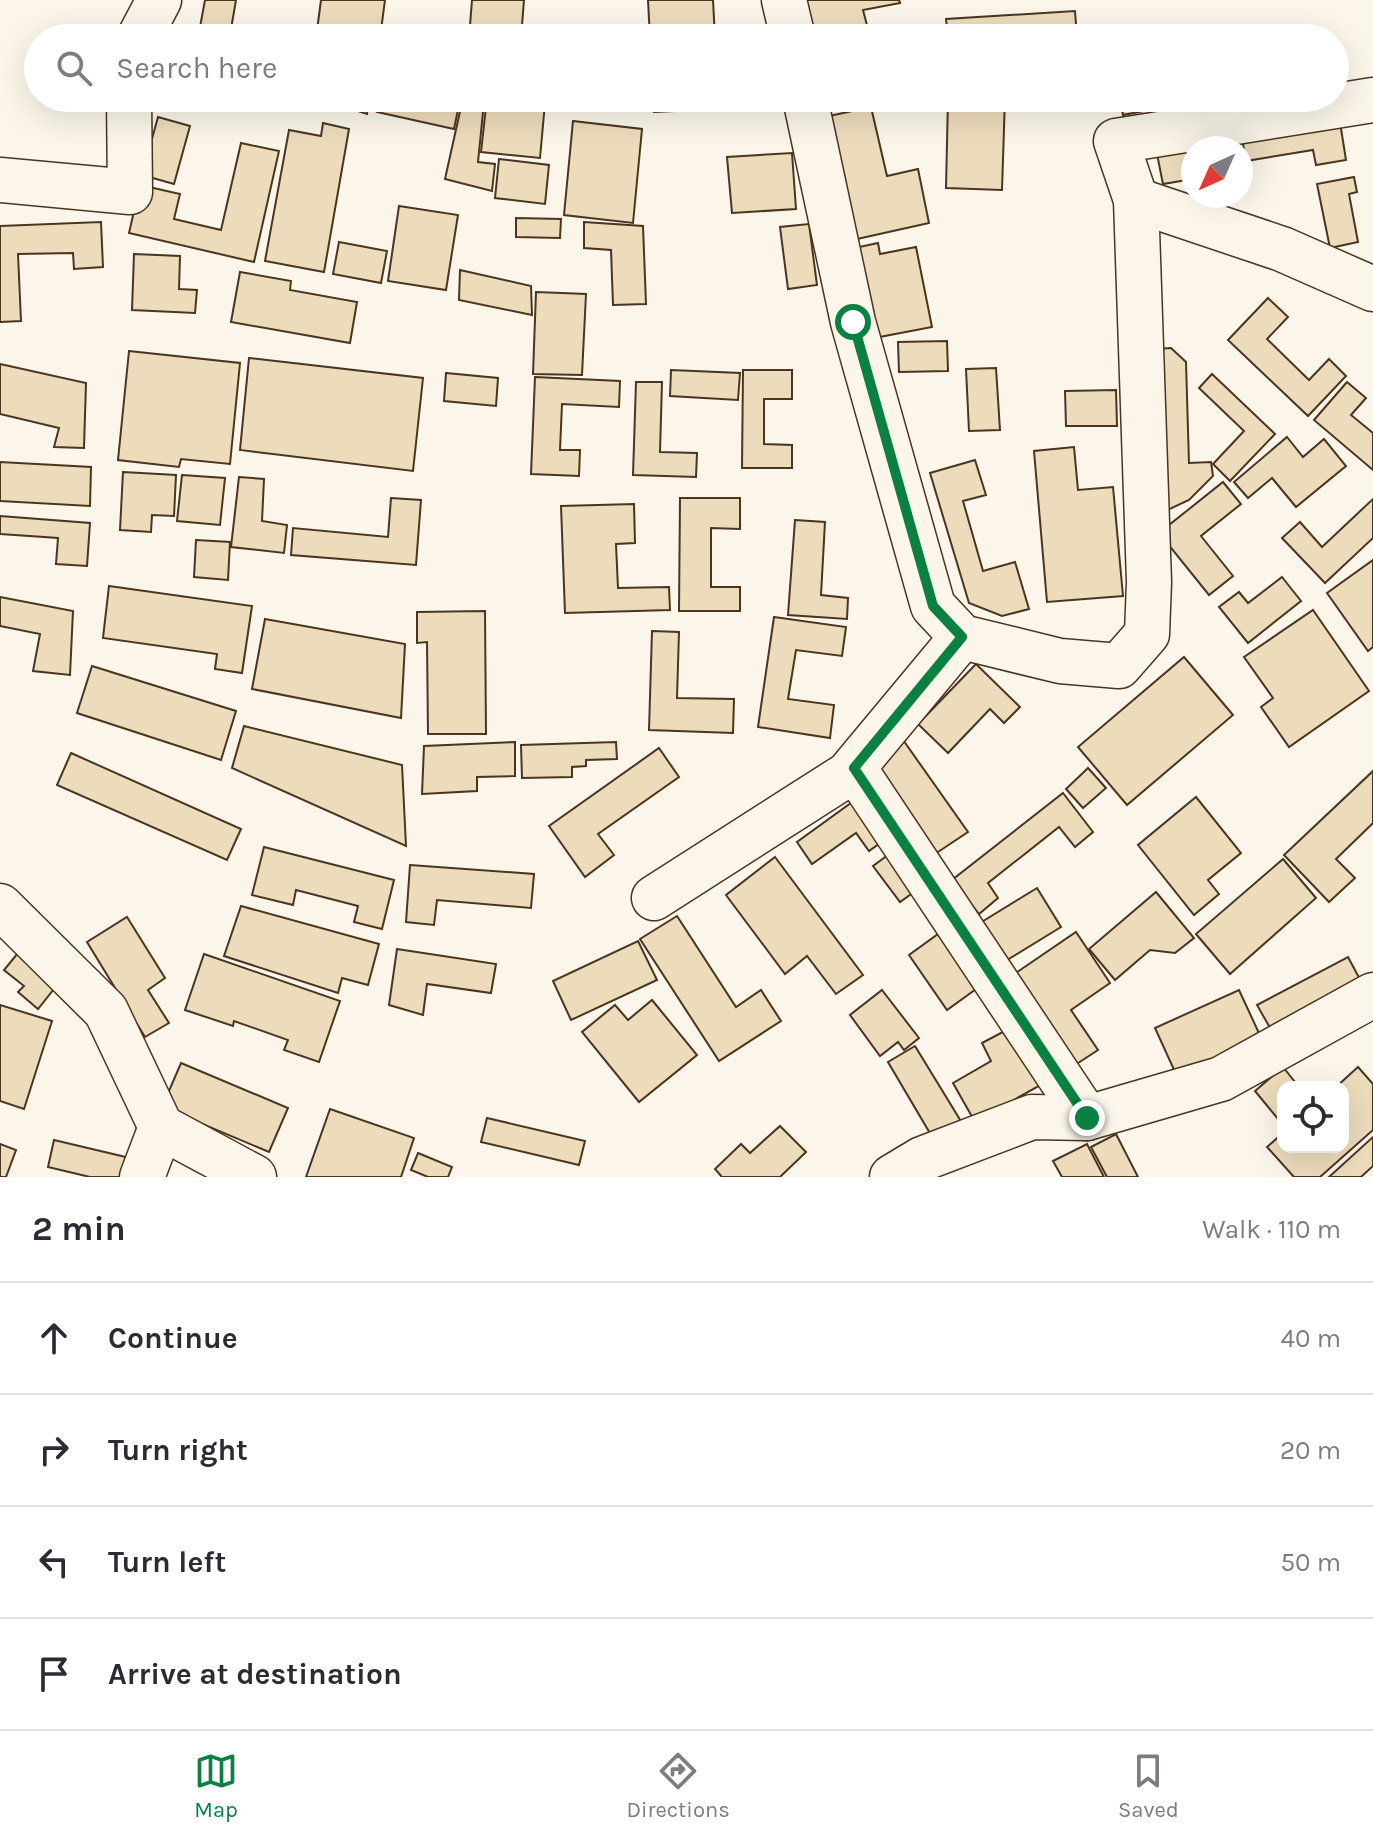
<!DOCTYPE html>
<meta charset="utf-8">
<style>
:root{--surface:#fff;--page:#f7f7f7;--text:#2b2b33;--muted:#7c7c81;--line:#e1e1e2;--accent:#0b8043}
body{margin:0;font-family:Karla,sans-serif;background:var(--page);color:var(--text)}
.controls{position:absolute;right:24px;bottom:24px;display:grid;overflow:hidden;border-radius:16px;box-shadow:0 8px 32px #0002}
.controls button{width:72px;height:72px;display:grid;place-items:center;padding:0;border:0;border-bottom:2px solid var(--line);background:var(--surface);color:var(--text);font:40px sans-serif}
.compass{position:absolute;left:1181px;top:136px;width:72px;height:72px;border-radius:50%;background:var(--surface);box-shadow:0 8px 32px #0002;rotate:225deg}
.stop{position:absolute;width:24px;height:24px;margin:-18px;border:6px solid #0b8043;border-radius:50%;background:#fff}
.stop.end{background:#0b8043;border-color:#fff;box-shadow:0 2px 8px #0008}
.list{margin:0;padding:0;list-style:none}
h2{display:flex;justify-content:space-between;align-items:center;height:104px;margin:0;padding:0 32px;font-size:34px}
h2 small{font-size:26px;font-weight:400;color:var(--muted)}
.list li{display:grid;grid-template-columns:52px 1fr auto;gap:24px;align-items:center;box-sizing:border-box;height:112px;padding:0 32px;border-top:2px solid var(--line)}
.list b{display:block;font-size:30px;white-space:nowrap}
.list em{font-size:26px;font-style:normal;color:var(--muted)}
.icon{flex:none;width:44px;height:44px;fill:none;stroke:currentColor;stroke-width:2;stroke-linecap:round;stroke-linejoin:round}
.map{position:relative;flex:none;width:1373px;height:1177px;overflow:hidden}
.search{position:absolute;background:var(--surface);box-shadow:0 8px 32px #0002;left:24px;right:24px;top:24px;height:88px;display:flex;align-items:center;gap:20px;box-sizing:border-box;padding:0 28px;border-radius:44px;color:var(--muted);font-size:30px}
.sheet{height:552px;background:var(--surface)}
nav{display:flex;justify-content:space-around;align-items:center;box-sizing:border-box;height:112px;border-top:2px solid var(--line);background:var(--surface);font-size:22px;color:var(--muted)}
nav a{display:grid;justify-items:center;gap:4px}
nav .on{color:var(--accent)}
.map>svg:first-child{display:block}
.building{fill:#ecdcbc;stroke:#4a3520;stroke-width:2}
.lines{fill:none;stroke-linecap:round;stroke-linejoin:round}
.minor-casing{stroke:#4a3520;stroke-width:47}
.minor{stroke:#fbf6e9;stroke-width:44}
.route{stroke:#0b8043;stroke-width:10}
</style>
<div class="map">
<svg width="1373" height="1177" viewBox="0 0 1373 1177">
<rect width="100%" height="100%" fill="#fbf6e9"/>
<g class="building">
<path d="M205,0H236L230,35L246,38H198Z"/>
<path d="M321,0H385L380,38H316Z"/>
<path d="M472,0H524L521,38H469Z"/>
<path d="M648,0H713L715,38H650Z"/>
<path d="M805,0H899L900,3L863,10L869,33L846,38H813Z"/>
<path d="M1075,11L1077,38H948L946,19Z"/>
<path d="M317,98H369L367,114Z"/>
<path d="M380,98L460,100L454,129L377,112Z"/>
<path d="M463,98L484,102L478,162L495,164L492,191L445,179Z"/>
<path d="M487,98L545,103L540,158L481,152Z"/>
<path d="M653,98H718L719,109L654,112Z"/>
<path d="M948,98H1005L1002,190L946,188Z"/>
<path d="M1120,98H1211L1123,115Z"/>
<path d="M871,107L887,176L918,169L929,223L848,241L820,118Z"/>
<path d="M1339,116L1346,160L1316,165L1313,150L1246,161L1241,133Z"/>
<path d="M158,117L190,126L174,184L142,175Z"/>
<path d="M573,121L642,129L633,223L564,215Z"/>
<path d="M323,123L349,129L324,272L265,261L289,130L321,136Z"/>
<path d="M1234,139L1236,148H1193V179L1163,184L1157,154Z"/>
<path d="M241,143L279,151L254,262L129,233L140,185L180,194L174,219L221,230Z"/>
<path d="M792,153L796,209L732,213L727,157Z"/>
<path d="M499,159L549,165L545,204L495,198Z"/>
<path d="M1354,177L1357,192L1349,194L1358,242L1330,248L1317,184Z"/>
<path d="M399,206L458,215L446,290L388,281Z"/>
<path d="M516,218L561,219L560,238L516,237Z"/>
<path d="M101,222L103,267L74,269L73,253L18,254L21,321L0,322V226Z"/>
<path d="M584,222L643,226L646,304L613,305L611,250L584,248Z"/>
<path d="M809,224L817,285L788,289L780,227Z"/>
<path d="M339,242L387,251L381,283L333,274Z"/>
<path d="M878,243L880,254L916,247L932,327L869,339L850,249Z"/>
<path d="M134,254L180,256L179,289L197,290L195,313L132,310Z"/>
<path d="M460,270L531,286L532,315L459,300Z"/>
<path d="M240,272L291,281L290,290L357,302L350,343L231,322Z"/>
<path d="M536,292L586,294L582,375L533,374Z"/>
<path d="M1268,298L1288,317L1267,339L1309,380L1329,359L1346,376L1308,416L1228,340Z"/>
<path d="M947,341L948,371L899,372L898,342Z"/>
<path d="M1171,348L1186,362L1189,463L1211,462L1213,476L1189,500L1161,513L1155,349Z"/>
<path d="M129,351L240,363L230,464L181,459L179,467L118,460Z"/>
<path d="M249,358L423,378L413,471L240,450Z"/>
<path d="M0,364L86,383L84,448L54,447L59,428L0,414Z"/>
<path d="M996,368L1000,430L969,431L966,369Z"/>
<path d="M671,370L740,373L738,400L670,396Z"/>
<path d="M743,370H792V399H764V444L792,445V468H742Z"/>
<path d="M446,373L498,378L496,406L444,401Z"/>
<path d="M1212,374L1275,434L1230,481L1213,464L1244,431L1199,388Z"/>
<path d="M535,377L620,381L619,407L562,404L560,450H580L579,476L531,474Z"/>
<path d="M636,382H662L660,452L697,453L696,477L633,475Z"/>
<path d="M1347,382L1366,398L1351,415L1373,433V470L1314,420Z"/>
<path d="M1116,390L1117,426H1066L1065,391Z"/>
<path d="M1287,437L1303,457L1324,439L1346,466L1296,507L1272,478L1248,498L1234,482Z"/>
<path d="M1074,447L1078,490L1113,487L1123,596L1047,602L1034,451Z"/>
<path d="M975,460L986,495L963,501L983,571L1015,562L1029,609L1002,616L969,603L930,473Z"/>
<path d="M0,462L91,467L90,506L0,501Z"/>
<path d="M123,472L176,475L174,516L152,515L151,532L120,530Z"/>
<path d="M182,475L225,478L220,525L177,521Z"/>
<path d="M239,477L264,479L262,521L287,525L284,553L231,547Z"/>
<path d="M1223,482L1241,504L1201,536L1233,576L1209,595L1159,533Z"/>
<path d="M391,498L421,500L416,565L291,555L293,528L388,537Z"/>
<path d="M680,498H740V529L711,528V587H740V611H679Z"/>
<path d="M1373,499V538L1325,583L1282,538L1300,522L1322,547Z"/>
<path d="M634,504L635,543L616,544L618,588L669,587L670,610L565,613L561,506Z"/>
<path d="M0,516L90,523L87,566L56,564L58,538L0,534Z"/>
<path d="M795,520L825,522L821,595L848,598L847,619L788,615Z"/>
<path d="M196,540L230,542L228,580L194,577Z"/>
<path d="M1373,560V647L1368,651L1327,593Z"/>
<path d="M1282,577L1301,601L1248,643L1219,607L1239,592L1248,603Z"/>
<path d="M109,586L252,606L242,673L215,669L217,654L103,638Z"/>
<path d="M0,597L73,611L70,675L33,671L40,634L0,626Z"/>
<path d="M1313,610L1369,691L1289,747L1261,707L1273,698L1244,657Z"/>
<path d="M485,611L486,734H428L427,642L417,643V612Z"/>
<path d="M774,617L846,627L842,656L796,650L788,699L834,705L830,738L758,727Z"/>
<path d="M265,619L405,644L401,718L252,689Z"/>
<path d="M652,631L679,632L677,698L734,699L733,733L649,730Z"/>
<path d="M1184,657L1233,715L1127,805L1078,747Z"/>
<path d="M976,664L1020,707L1004,723L990,709L948,753L918,724Z"/>
<path d="M92,666L236,711L221,760L77,713Z"/>
<path d="M244,726L402,765L406,846L232,768Z"/>
<path d="M901,737L968,832L935,854L868,759Z"/>
<path d="M515,742V776L477,777V791L422,794L424,746Z"/>
<path d="M616,742L617,759L586,760V766L572,767V777L522,778L521,745Z"/>
<path d="M659,748L679,777L598,834L614,855L585,877L549,826Z"/>
<path d="M71,753L241,829L227,860L57,785Z"/>
<path d="M1088,768L1106,788L1083,808L1066,789Z"/>
<path d="M1373,771V823L1336,859L1355,878L1329,902L1284,855Z"/>
<path d="M1063,793L1093,832L1075,847L1059,827L988,883L998,898L979,914L952,880Z"/>
<path d="M862,795L891,835L869,851L856,833L812,864L797,842Z"/>
<path d="M1196,797L1241,853L1208,880L1219,894L1194,915L1138,845Z"/>
<path d="M264,847L394,880L382,929L354,922L358,906L296,890L293,905L252,895Z"/>
<path d="M899,847L925,884L900,902L873,866Z"/>
<path d="M775,857L863,975L836,994L807,956L785,974L726,895Z"/>
<path d="M1283,859L1316,898L1230,974L1196,934Z"/>
<path d="M410,865L534,874L531,908L437,900L434,925L406,922Z"/>
<path d="M1037,888L1061,927L1004,962L980,923Z"/>
<path d="M1156,892L1194,938L1175,953L1150,950L1115,980L1089,949Z"/>
<path d="M241,906L379,944L368,985L342,978L338,993L224,956Z"/>
<path d="M677,916L736,1007L761,990L781,1021L719,1061L640,939Z"/>
<path d="M127,917L165,978L148,990L169,1023L145,1037L87,942Z"/>
<path d="M945,929L983,984L947,1010L909,955Z"/>
<path d="M1076,932L1110,983L1071,1010L1098,1050L1072,1067L1010,977Z"/>
<path d="M638,941L657,980L571,1020L553,981Z"/>
<path d="M22,948L61,980L38,1009L18,992L24,986L4,970Z"/>
<path d="M397,949L496,964L491,993L427,984L423,1015L389,1005Z"/>
<path d="M204,954L340,1001L319,1062L284,1050L288,1040L234,1021L233,1026L185,1010Z"/>
<path d="M1348,957L1363,985L1273,1033L1257,1005Z"/>
<path d="M882,990L919,1038L904,1050L898,1042L880,1056L850,1015Z"/>
<path d="M1239,990L1264,1044L1180,1083L1155,1028Z"/>
<path d="M652,1000L697,1055L639,1102L582,1032L615,1005L628,1020Z"/>
<path d="M0,1005L52,1021L24,1109L0,1101Z"/>
<path d="M1018,1024L1049,1080L975,1122L953,1083L991,1061L982,1043Z"/>
<path d="M915,1046L962,1123L934,1140L888,1062Z"/>
<path d="M181,1063L288,1108L269,1152L162,1107Z"/>
<path d="M1283,1067L1299,1087H1283V1115L1278,1119L1255,1091Z"/>
<path d="M1358,1067L1373,1084V1130L1320,1177H1294L1267,1147L1283,1133V1147H1343V1087H1336Z"/>
<path d="M330,1109L414,1138L401,1177H306Z"/>
<path d="M487,1118L585,1141L579,1165L481,1142Z"/>
<path d="M780,1126L806,1152L780,1177H722L715,1169L741,1144L750,1153Z"/>
<path d="M1116,1134L1138,1177H1107L1091,1147Z"/>
<path d="M1373,1137V1166L1361,1177H1329Z"/>
<path d="M54,1140L130,1158L125,1177H90L48,1167Z"/>
<path d="M0,1144L16,1150L6,1177H0Z"/>
<path d="M1087,1144L1104,1177H1062L1053,1161Z"/>
<path d="M418,1153L452,1167L448,1177H428L411,1170Z"/>
</g>
<g class="lines">
<g class="minor-casing">
<g id="minor">
<path d="M784,0L793,38"/>
<path d="M139,38L159,0"/>
<path d="M805,98L853,322L933,606L962,637L1060,661L1119,666L1147,634L1149,582L1136,200L1116,141L1373,100"/>
<path d="M0,180L130,192L129,98"/>
<path d="M1136,200L1282,249L1373,289"/>
<path d="M854,768L1087,1118"/>
<path d="M654,898L848,774L962,637"/>
<path d="M0,906L106,1011L161,1127L254,1177"/>
<path d="M142,1177L161,1127"/>
<path d="M892,1177L922,1159L1032,1117L1087,1118L1221,1079L1373,995"/>
</g>
</g>
<use href="#minor" class="minor"/>
</g>
<g class="lines">
<path class="route" d="M853,322L933,606L962,637L854,768L1087,1118"/>
</g>
</svg>
<div class="controls">
<button><svg class="icon" aria-label="locate" viewBox="0 0 24 24"><circle cx="12" cy="12" r="6"/><path d="M12 2v4M12 18v4M2 12h4M18 12h4"/></svg></button>
</div>
<svg class="compass" viewBox="-18 -18 36 36"><path d="M0-13l5 13h-10z" fill="#e53935"/><path d="M0 13l5-13h-10z" fill="#7c7c81"/></svg>
<div class="stop" style="left:853px;top:322px"></div>
<div class="stop end" style="left:1087px;top:1118px"></div>
<div class="search"><svg class="icon" aria-label="search" viewBox="0 0 24 24"><circle cx="10" cy="10" r="6"/><path d="M15 15l6 6"/></svg>Search here</div>
</div>
<section class="sheet">
<h2>2 min<small>Walk · 110 m</small></h2>
<ul class="list">
<li><svg class="icon" aria-label="ahead" viewBox="0 0 24 24"><path d="M12 20V5M6 11l6-6 6 6"/></svg><div><b>Continue</b></div><em>40 m</em></li>
<li><svg class="icon" aria-label="right" viewBox="0 0 24 24"><path d="M7 20v-9h11M14 6l5 5-5 5"/></svg><div><b>Turn right</b></div><em>20 m</em></li>
<li><svg class="icon" aria-label="left" viewBox="0 0 24 24"><path d="M17 20v-9H6M10 6l-5 5 5 5"/></svg><div><b>Turn left</b></div><em>50 m</em></li>
<li><svg class="icon" aria-label="arrive" viewBox="0 0 24 24"><path d="M6 21V4h12l-3 4 3 4H6"/></svg><div><b>Arrive at destination</b></div></li>
</ul>
</section>
<nav>
<a class="on"><svg class="icon" aria-label="map" viewBox="0 0 24 24"><path d="M3 6l6-2 6 2 6-2v14l-6 2-6-2-6 2zM9 4v14M15 6v14"/></svg>Map</a>
<a><svg class="icon" aria-label="directions" viewBox="0 0 24 24"><path d="M12 3l9 9-9 9-9-9zM9 14v-3h6M13 9l2 2-2 2"/></svg>Directions</a>
<a><svg class="icon" aria-label="saved" viewBox="0 0 24 24"><path d="M7 4h10v16l-5-4-5 4z"/></svg>Saved</a>
</nav>
